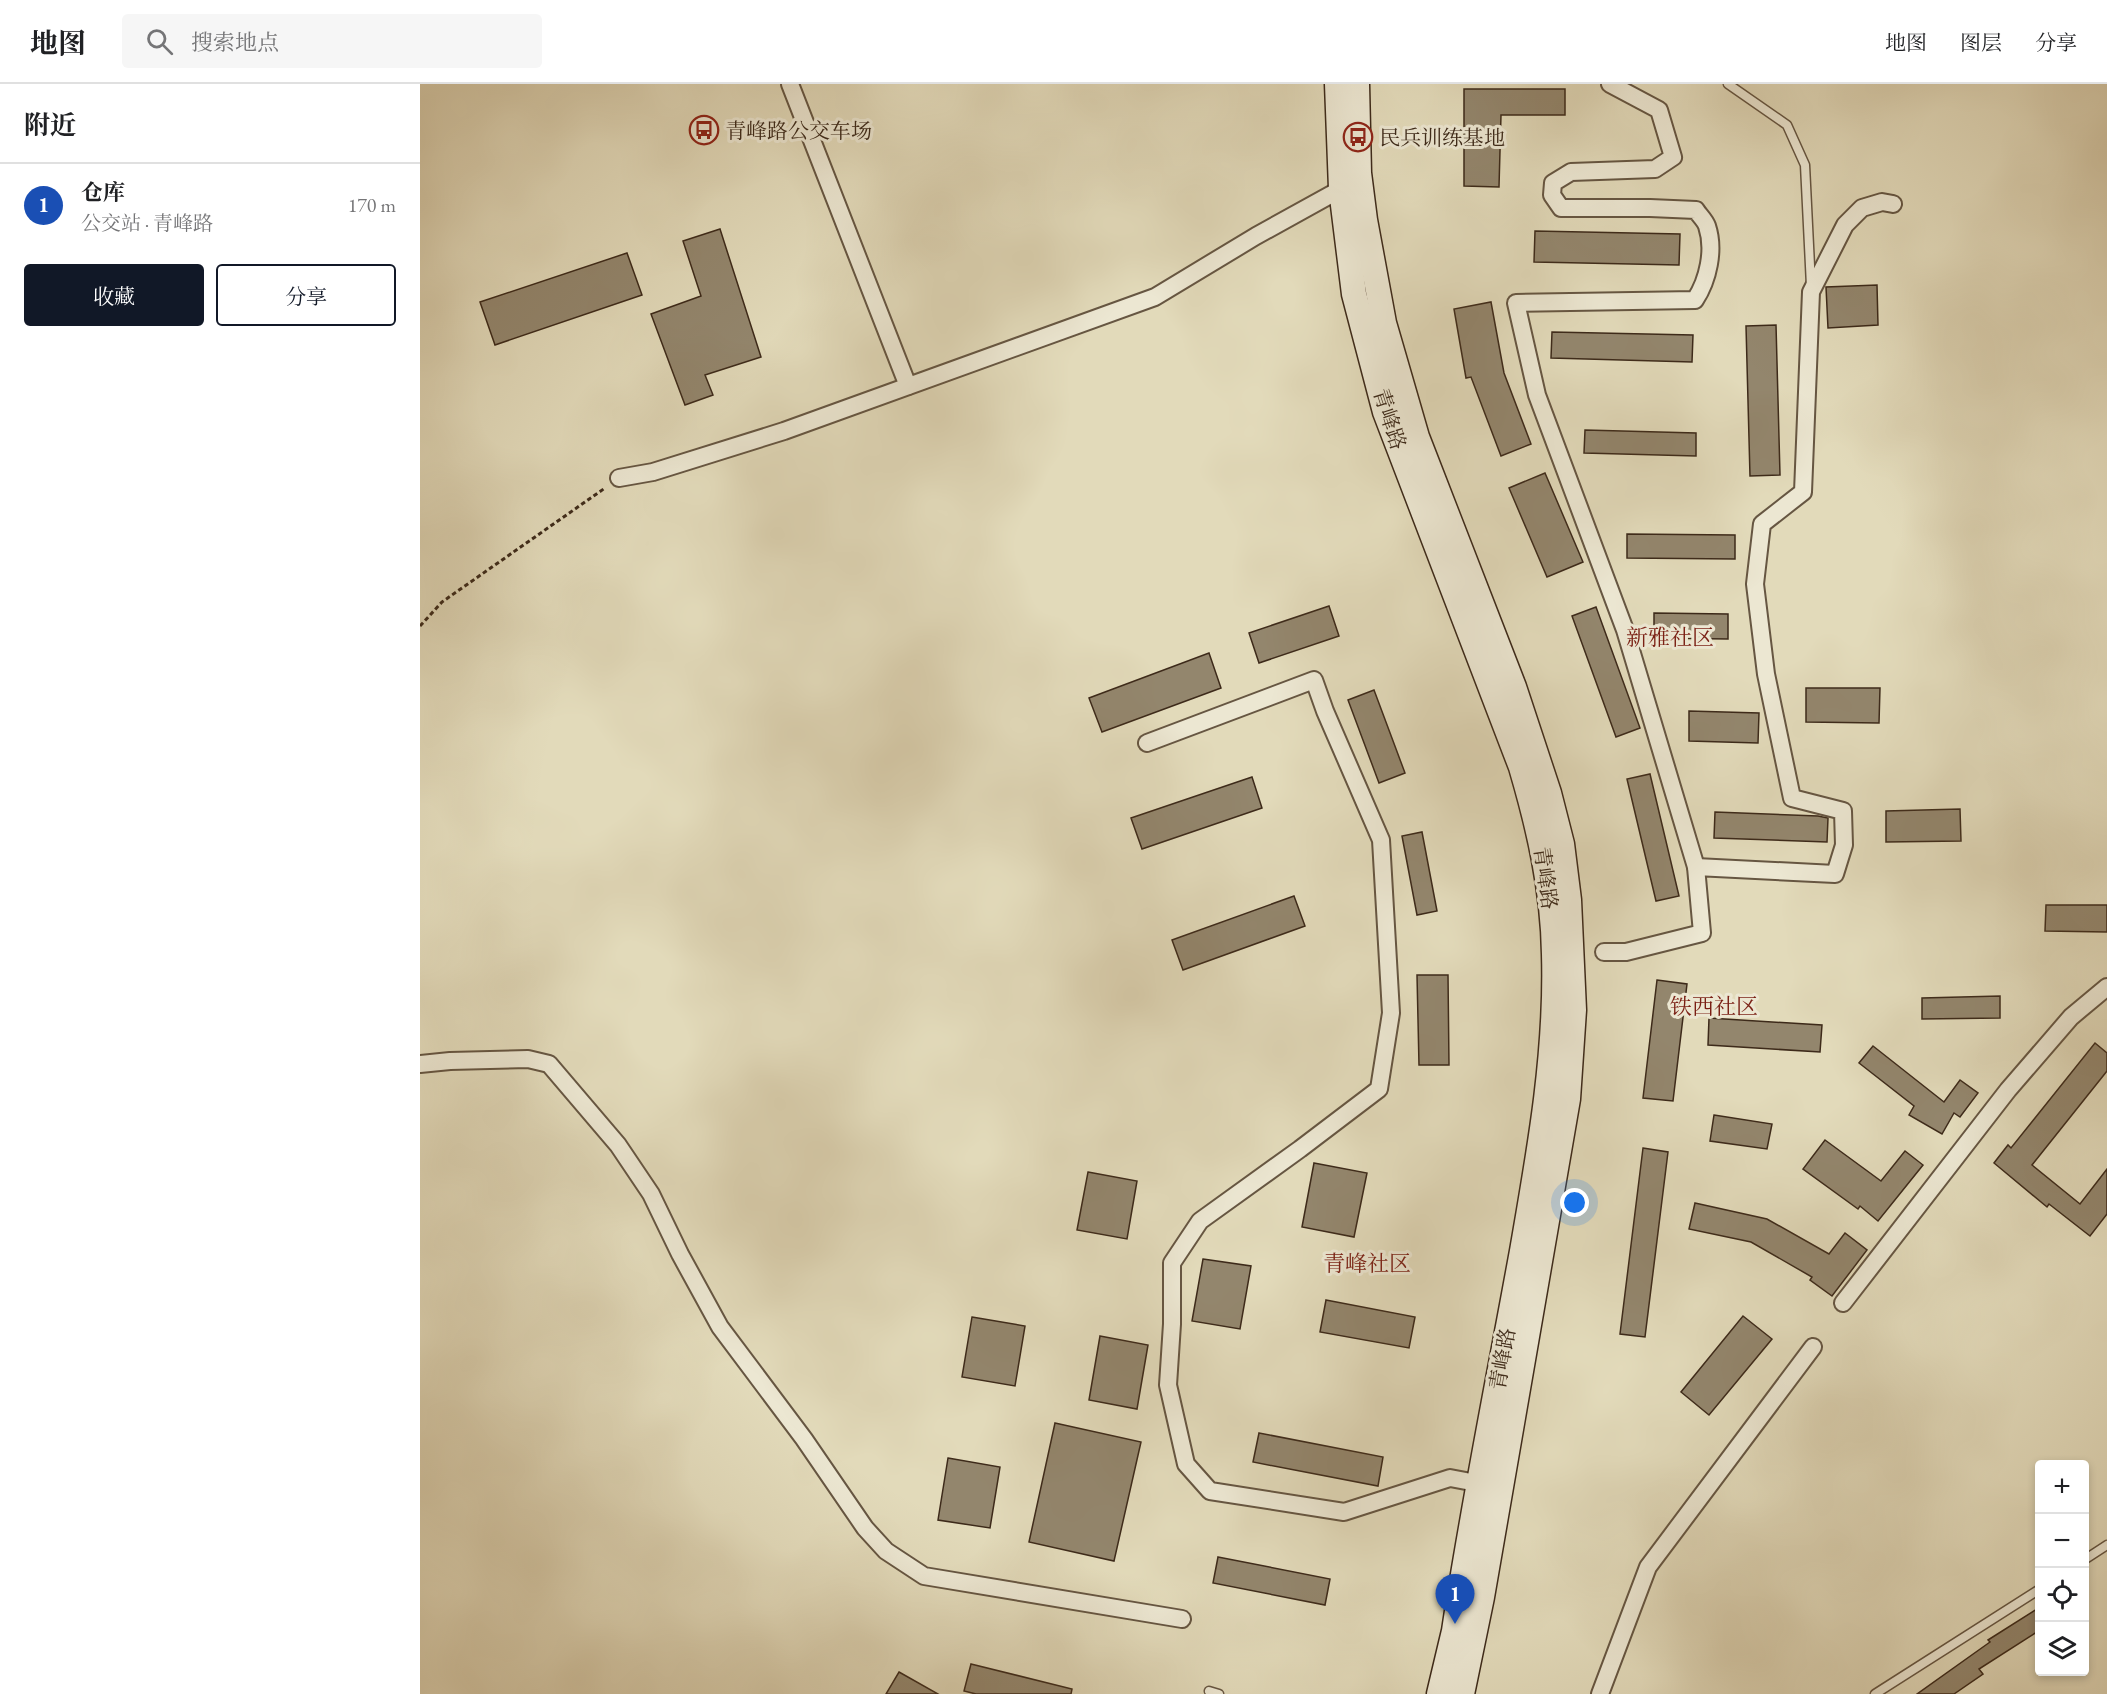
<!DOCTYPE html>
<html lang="zh">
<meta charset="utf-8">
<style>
:root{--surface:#fff;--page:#f6f6f6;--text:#202124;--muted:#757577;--line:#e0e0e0;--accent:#111827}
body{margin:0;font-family:"EB Garamond","Noto Serif SC",serif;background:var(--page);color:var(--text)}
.controls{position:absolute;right:18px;bottom:18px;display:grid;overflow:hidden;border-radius:6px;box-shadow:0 3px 9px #0003}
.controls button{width:54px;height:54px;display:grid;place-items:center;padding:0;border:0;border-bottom:2px solid var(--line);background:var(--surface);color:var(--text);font:30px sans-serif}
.you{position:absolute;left:1155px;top:1119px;width:21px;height:21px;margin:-15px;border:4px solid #fff;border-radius:50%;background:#1a73e8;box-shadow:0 0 0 9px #1a73e833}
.badge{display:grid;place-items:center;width:39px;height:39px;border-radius:50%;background:var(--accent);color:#fff;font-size:20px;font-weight:700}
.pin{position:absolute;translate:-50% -50px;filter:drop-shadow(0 2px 3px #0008)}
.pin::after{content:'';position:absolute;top:32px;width:21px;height:18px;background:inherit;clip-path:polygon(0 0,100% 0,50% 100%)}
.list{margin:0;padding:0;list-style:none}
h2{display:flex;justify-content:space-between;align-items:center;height:78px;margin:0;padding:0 24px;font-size:26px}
h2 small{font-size:20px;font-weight:400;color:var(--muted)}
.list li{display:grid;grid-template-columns:39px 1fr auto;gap:18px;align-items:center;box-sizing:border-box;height:84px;padding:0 24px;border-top:2px solid var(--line)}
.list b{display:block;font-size:22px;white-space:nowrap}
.list p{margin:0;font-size:20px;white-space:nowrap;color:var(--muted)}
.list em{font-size:20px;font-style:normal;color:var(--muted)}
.actions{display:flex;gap:12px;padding:18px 24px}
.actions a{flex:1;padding:14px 0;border:2px solid var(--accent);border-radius:6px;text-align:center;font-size:21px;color:var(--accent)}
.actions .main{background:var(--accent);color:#fff}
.icon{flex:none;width:33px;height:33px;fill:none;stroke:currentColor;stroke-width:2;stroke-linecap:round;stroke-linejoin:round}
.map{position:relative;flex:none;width:1687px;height:1610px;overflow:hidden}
header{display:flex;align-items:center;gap:36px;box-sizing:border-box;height:84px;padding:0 30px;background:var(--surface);border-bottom:2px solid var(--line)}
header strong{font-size:28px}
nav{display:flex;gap:33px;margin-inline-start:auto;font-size:21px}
.search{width:420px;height:54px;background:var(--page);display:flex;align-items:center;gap:15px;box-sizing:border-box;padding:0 21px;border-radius:6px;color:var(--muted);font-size:22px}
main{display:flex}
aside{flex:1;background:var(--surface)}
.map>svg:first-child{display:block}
.building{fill:#93866d;stroke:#3d2a1a;stroke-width:1.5}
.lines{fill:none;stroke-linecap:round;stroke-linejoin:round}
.service-casing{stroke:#665642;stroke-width:11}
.minor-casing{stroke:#665642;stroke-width:20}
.secondary-casing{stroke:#3d2a1a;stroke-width:27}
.path{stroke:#3d2a1a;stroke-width:3;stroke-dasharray:4.5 3;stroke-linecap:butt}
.service{stroke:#ece7d2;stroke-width:8}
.minor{stroke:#ece7d2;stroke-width:16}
.secondary{stroke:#ece7d2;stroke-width:24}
.labels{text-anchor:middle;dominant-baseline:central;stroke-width:6;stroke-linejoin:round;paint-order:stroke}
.poi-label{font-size:21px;fill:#3d2a1a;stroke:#ece7d2;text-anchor:start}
.street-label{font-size:21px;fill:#3d2a1a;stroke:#ece7d2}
.neighbourhood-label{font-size:22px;fill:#7a1f14;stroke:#ece7d2}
</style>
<header>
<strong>地图</strong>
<div class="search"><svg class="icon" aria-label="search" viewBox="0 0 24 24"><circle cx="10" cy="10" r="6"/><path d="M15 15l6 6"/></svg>搜索地点</div>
<nav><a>地图</a><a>图层</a><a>分享</a></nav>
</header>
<main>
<aside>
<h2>附近<small></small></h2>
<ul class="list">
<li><span class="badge" style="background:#1a4fb4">1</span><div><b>仓库</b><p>公交站 · 青峰路</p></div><em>170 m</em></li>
</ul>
<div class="actions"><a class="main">收藏</a><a>分享</a></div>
</aside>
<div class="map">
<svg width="1687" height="1610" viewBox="0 0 1687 1610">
<rect width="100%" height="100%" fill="#e2daba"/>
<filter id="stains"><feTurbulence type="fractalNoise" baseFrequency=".00333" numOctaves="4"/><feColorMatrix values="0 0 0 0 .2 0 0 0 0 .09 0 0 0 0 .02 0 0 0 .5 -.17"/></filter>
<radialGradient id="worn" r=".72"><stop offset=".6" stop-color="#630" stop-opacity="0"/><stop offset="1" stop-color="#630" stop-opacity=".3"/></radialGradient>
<g class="building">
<path d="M1044,5H1145V31H1081L1079,103L1044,102Z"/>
<path d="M300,145L341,273L285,291L293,311L265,321L231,230L281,212L263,157Z"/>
<path d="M1115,147L1260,150L1259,181L1114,178Z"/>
<path d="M207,169L222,211L75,261L60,218Z"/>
<path d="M1457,201L1458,241L1408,244L1406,203Z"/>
<path d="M1071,218L1084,289L1111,360L1081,372L1051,293L1046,294L1034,225Z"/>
<path d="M1356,241L1360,391L1330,392L1326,242Z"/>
<path d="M1132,248L1273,251L1272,278L1131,274Z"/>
<path d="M1165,346L1276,349V372L1164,369Z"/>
<path d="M1125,389L1163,478L1127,493L1089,404Z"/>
<path d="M1207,450L1315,451V475L1207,474Z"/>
<path d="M909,522L919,552L839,579L829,549Z"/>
<path d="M1176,523L1220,644L1196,653L1152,532Z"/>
<path d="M1234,529L1308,530V555L1234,554Z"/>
<path d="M789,569L801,604L682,648L669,614Z"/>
<path d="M1386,604H1460L1459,639L1386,638Z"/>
<path d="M954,606L985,689L959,699L928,616Z"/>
<path d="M1269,627L1339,629L1338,659L1269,657Z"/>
<path d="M1230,690L1259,812L1236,817L1207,695Z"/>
<path d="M832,693L842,724L722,765L711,734Z"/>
<path d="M1540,725L1541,757L1466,758V727Z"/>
<path d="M1295,728L1398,732L1408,734L1407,758L1294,754Z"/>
<path d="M1002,748L1017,827L997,831L982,752Z"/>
<path d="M874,812L885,842L763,886L752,856Z"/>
<path d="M1626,821H1687V848L1625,847Z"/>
<path d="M997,891H1028L1029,981H999Z"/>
<path d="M1237,896L1267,900L1253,1017L1223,1014Z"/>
<path d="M1580,912V934L1502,935V914Z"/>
<path d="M1289,934L1402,941L1400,968L1288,961Z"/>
<path d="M1675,959L1687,969V987L1612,1081L1660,1120L1687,1085V1130L1670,1152L1629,1120L1627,1123L1574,1079L1588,1061L1591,1064Z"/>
<path d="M1453,962L1524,1018L1540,996L1558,1009L1540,1033L1534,1029L1522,1050L1489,1031L1494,1022L1439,979Z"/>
<path d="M1294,1031L1352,1040L1347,1065L1290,1057Z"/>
<path d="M1405,1056L1461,1097L1485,1067L1503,1081L1458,1137L1440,1122L1438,1125L1383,1085Z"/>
<path d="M1223,1064L1248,1068L1225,1253L1200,1250Z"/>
<path d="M894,1079L947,1089L934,1153L882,1143Z"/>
<path d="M668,1088L717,1097L707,1155L657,1146Z"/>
<path d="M1275,1119L1347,1135L1409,1170L1425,1149L1447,1166L1412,1212L1390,1196L1392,1193L1331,1158L1269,1145Z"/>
<path d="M783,1175L831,1182L820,1245L772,1237Z"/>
<path d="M906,1216L995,1233L989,1264L900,1248Z"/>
<path d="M1323,1232L1352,1255L1289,1331L1261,1308Z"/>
<path d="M552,1233L605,1242L595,1302L542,1293Z"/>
<path d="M680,1252L728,1261L717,1325L669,1316Z"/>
<path d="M635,1339L721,1358L694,1477L609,1458Z"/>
<path d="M839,1349L963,1373L958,1402L833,1378Z"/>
<path d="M528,1374L580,1383L570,1444L518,1436Z"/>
<path d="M798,1473L910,1495L905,1521L793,1499Z"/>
<path d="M1620,1523V1546L1559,1585L1563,1590L1534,1610H1497L1570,1558L1568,1556Z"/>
<path d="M551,1580L652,1605L651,1610H556L544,1607Z"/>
<path d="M479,1588L518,1610H466Z"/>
</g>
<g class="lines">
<g class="service-casing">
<g id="service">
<path d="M1308,0L1367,41L1385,81L1391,202"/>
<path d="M1664,1476L1687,1461"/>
<path d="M789,1607L799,1610"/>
<path d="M1455,1610L1620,1505"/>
</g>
</g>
<g class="minor-casing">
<g id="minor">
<path d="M370,0L488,302"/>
<path d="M1190,0L1239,26L1253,73L1235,85L1151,88L1133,99L1132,111L1141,124H1230L1276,126C1279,131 1285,136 1287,142C1295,166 1288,196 1275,216L1096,219L1117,311L1205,546L1276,783"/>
<path d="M199,394L233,388L364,347L735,213L836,152L921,105L930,104"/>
<path d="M727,659L894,596L905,627L961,756L971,929L959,1005L880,1065L780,1137L752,1179V1240L748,1301L766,1380L790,1407L924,1428L1030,1394L1067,1401"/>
<path d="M1184,868H1206L1282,849L1276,783L1415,790L1424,761L1423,727L1372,714L1346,590L1335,500L1342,440L1383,408L1391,208L1425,141L1442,124L1462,118L1473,120"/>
<path d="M0,980L30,977L108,975L129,980L198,1061L231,1110L260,1170L300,1243L384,1355L445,1444L466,1467L504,1492L762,1535"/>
<path d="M1423,1219L1588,1006L1651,933L1687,903"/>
<path d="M1180,1610L1228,1483L1393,1263"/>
</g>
</g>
<g class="secondary-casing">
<g id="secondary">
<path d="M917,0L921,105L934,210L965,328L1101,683C1119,744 1133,806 1134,870C1137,970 1119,1069 1102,1167C1079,1294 1053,1420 1034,1547L1019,1610"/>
<path d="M937,0L939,89L945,136L964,239L997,353L1094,603L1129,709L1142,760L1149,816L1154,926L1148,1015L1062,1513L1042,1610"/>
</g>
</g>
<path class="path" d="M0,542L22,518L185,404"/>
<use href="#service" class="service"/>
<use href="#minor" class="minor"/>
<use href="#secondary" class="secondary"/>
</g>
<defs>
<g id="bus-ring" transform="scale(1.5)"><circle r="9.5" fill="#ece7d2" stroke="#8f2418" stroke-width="1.5"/><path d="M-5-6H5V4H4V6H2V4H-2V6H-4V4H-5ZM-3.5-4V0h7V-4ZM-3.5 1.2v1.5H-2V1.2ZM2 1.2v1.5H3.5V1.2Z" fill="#8f2418"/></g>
</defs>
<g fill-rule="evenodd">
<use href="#bus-ring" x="284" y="46"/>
<use href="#bus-ring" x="938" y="53"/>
</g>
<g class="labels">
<g class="poi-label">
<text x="305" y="46">青峰路公交车场</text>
<text x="959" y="53">民兵训练基地</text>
</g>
<g class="street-label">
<text transform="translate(970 335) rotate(72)">青峰路</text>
<text transform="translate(1126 794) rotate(82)">青峰路</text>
<text transform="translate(1082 1275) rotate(-80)">青峰路</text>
</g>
<g class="neighbourhood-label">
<text x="1250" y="553">新雅社区</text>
<text x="1294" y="922">铁西社区</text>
<text x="947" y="1179">青峰社区</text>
</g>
</g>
<rect width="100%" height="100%" filter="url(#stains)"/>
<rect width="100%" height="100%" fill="url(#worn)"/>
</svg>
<div class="controls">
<button>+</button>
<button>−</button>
<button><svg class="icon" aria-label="locate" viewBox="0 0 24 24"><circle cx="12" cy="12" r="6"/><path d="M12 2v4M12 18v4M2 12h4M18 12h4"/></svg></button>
<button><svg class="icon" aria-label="layers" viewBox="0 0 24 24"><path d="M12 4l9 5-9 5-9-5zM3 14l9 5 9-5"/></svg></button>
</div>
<div class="you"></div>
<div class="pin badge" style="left:1035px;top:1540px;background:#1a4fb4">1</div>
</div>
</main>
